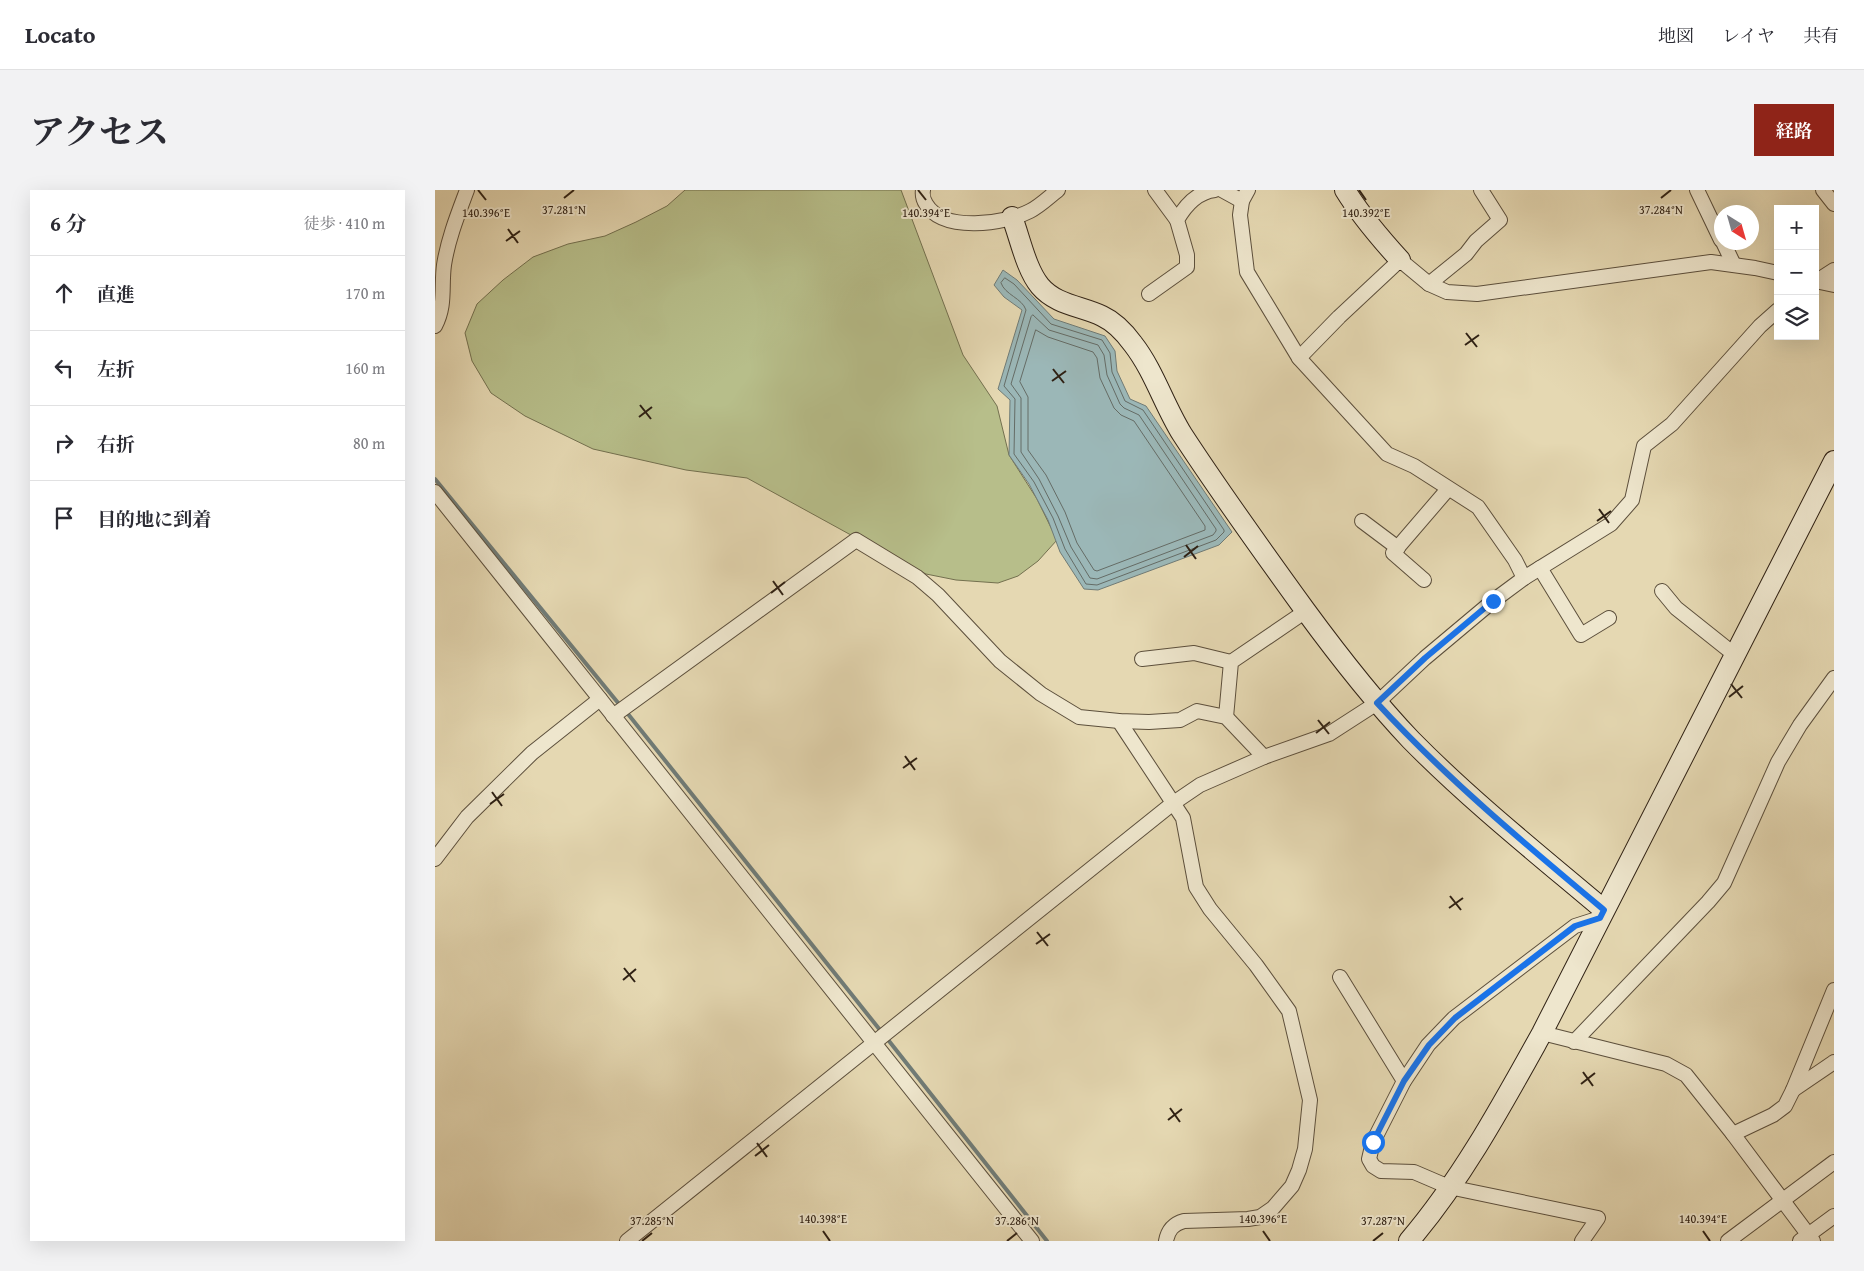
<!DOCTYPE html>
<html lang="ja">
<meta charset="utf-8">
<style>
:root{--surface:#fff;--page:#f2f2f3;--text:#2b2b33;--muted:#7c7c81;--line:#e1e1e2;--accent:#8f2418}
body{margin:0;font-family:"Gentium Book Plus","Noto Serif JP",serif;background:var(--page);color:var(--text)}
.controls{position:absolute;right:15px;top:15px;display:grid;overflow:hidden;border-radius:0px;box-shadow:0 5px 20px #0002}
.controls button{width:45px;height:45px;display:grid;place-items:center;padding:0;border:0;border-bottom:1px solid var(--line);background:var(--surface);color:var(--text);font:25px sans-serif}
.compass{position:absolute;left:1279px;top:15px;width:45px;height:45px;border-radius:50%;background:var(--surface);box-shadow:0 5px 20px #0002;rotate:143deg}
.stop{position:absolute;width:15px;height:15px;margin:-11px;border:4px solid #1a73e8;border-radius:50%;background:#fff}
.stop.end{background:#1a73e8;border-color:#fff;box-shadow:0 1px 5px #0008}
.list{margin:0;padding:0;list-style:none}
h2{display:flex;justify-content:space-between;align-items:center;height:65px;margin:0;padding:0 20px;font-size:21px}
h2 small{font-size:16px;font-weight:400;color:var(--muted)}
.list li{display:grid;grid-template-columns:32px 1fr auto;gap:15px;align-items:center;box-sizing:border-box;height:75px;padding:0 20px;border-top:1px solid var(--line)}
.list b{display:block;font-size:19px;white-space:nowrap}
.list em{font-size:16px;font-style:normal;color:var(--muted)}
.icon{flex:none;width:28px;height:28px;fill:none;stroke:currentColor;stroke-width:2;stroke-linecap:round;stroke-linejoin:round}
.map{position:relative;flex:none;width:1399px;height:1051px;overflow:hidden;border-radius:0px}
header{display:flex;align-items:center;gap:30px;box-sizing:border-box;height:70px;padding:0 25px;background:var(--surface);border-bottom:1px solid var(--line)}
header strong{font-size:24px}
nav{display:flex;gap:28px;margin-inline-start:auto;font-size:18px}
.intro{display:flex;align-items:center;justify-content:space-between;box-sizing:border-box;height:120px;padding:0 30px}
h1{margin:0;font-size:35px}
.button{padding:12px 22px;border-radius:0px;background:var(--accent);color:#fff;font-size:18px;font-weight:700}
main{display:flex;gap:30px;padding:0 30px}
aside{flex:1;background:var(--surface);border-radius:0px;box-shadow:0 5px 20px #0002}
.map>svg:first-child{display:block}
.green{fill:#b7be8a;stroke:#73704f}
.water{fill:#9bb7b7;stroke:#707b76}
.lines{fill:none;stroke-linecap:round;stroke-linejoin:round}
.shore{stroke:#656c66;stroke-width:1}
.stream{stroke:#707b76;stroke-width:4}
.street-casing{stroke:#5c4f3c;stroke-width:16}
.secondary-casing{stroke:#2f2114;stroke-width:22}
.street{stroke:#eee6cd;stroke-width:14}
.secondary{stroke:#eee6cd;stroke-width:20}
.route{stroke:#1a73e8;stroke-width:6}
.ticks{fill:none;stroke:#2f2114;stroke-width:2}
.ticks-label{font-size:12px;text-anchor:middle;fill:#2f2114;stroke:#eee6cd;stroke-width:4;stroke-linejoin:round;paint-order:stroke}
</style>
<header>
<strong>Locato</strong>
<nav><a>地図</a><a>レイヤ</a><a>共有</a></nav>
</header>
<div class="intro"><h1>アクセス</h1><a class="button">経路</a></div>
<main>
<aside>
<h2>6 分<small>徒歩 · 410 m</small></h2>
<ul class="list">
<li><svg class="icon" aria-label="ahead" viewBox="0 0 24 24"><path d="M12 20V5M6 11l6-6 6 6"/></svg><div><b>直進</b></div><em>170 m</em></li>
<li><svg class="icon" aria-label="left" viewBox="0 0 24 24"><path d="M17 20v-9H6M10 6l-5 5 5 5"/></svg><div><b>左折</b></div><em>160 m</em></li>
<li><svg class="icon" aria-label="right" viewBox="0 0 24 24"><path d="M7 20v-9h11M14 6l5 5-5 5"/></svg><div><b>右折</b></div><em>80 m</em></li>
<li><svg class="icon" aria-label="arrive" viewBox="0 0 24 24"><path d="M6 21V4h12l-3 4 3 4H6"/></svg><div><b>目的地に到着</b></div></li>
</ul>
</aside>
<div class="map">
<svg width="1399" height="1051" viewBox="0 0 1399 1051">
<rect width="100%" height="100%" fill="#e5d8b2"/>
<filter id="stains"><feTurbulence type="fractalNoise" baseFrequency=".004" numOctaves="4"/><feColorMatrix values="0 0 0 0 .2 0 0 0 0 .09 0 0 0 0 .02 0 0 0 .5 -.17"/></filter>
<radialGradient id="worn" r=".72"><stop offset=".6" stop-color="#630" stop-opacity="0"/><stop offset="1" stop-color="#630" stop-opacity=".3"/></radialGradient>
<path class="green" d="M250,0H466L528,165L562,216L574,265L602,309L622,350L603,371L583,386L563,393L521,390L491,384L456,367L312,288L251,280L158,259L90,226L56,203L37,171L30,143L42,114L68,90L98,67L133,54L170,46L201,32L232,16Z"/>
<path class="water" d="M568,80L582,90L619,129L670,146L680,161L682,181L695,209L711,216L797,342L784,355L663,400L649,399L625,362L613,330L594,294L574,265L575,210L563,199L587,120L569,107L559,95Z"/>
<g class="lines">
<g class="shore">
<path d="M570,88L579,94L616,134L667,150L675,163L677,182L690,211L708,220L789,340V342L781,350L662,395L651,394L630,359L618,328L599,292L579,264L580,209L569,196L591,120C587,108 570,105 566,93Z"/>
<path d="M598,125L614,140L663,155L669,165L672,185L685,214L689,218L704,225L781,339V341L778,345L662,389L655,388L636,357L623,326L604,289L586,262V208L576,194L596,127Z"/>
<path d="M601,140L613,147L658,162L662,168L665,188L679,218L686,225L699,231L770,336V340L662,381L659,380L642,353L630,322L611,285L593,260V207L585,192Z"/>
</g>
<g class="stream">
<path d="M0,289L184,514"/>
<path d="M193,524L445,840"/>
<path d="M454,851L612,1051"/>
</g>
<g class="street-casing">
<g id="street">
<path d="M488,0C487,6 488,9 491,14C508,43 570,34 595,21C605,16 614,7 623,0"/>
<path d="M720,0L742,30"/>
<path d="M787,0L807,11"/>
<path d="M813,0L807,11L805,25L812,82L864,168"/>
<path d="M1262,0L1286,50"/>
<path d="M1388,0L1399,14"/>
<path d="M1288,52L1299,75"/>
<path d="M1380,91L1399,95"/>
<path d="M1382,91L1399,80"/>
<path d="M994,94L1031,64L1041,51L1065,30L1046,0"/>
<path d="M714,104L752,77V65L742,30C750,16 762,2 780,0"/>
<path d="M0,136C11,115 6,97 9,75C13,49 23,24 32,0"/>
<path d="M0,302L597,1051"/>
<path d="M927,331L963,358"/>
<path d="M1105,378L1146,445L1174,428"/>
<path d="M1089,388L1080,370L1043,317L979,276L952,264L864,168L904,127L965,70L994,94L1012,102L1042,104L1276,72L1320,78L1343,83"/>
<path d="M989,390L958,363L1013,299"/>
<path d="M1227,401L1241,418L1300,465"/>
<path d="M707,469L759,463L796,472"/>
<path d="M178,526L421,350L482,387L503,405L565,471L606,504L644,527L684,531L714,532L745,530L762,521L791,527L829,567"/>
<path d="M791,527L796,472L871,421"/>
<path d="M684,531L748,628L761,697L775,719L821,775L854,821L875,910L870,959L864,980L857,996L838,1018L825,1027L813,1029L749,1031C738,1034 733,1040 731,1051"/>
<path d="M0,669L32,627L97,563L165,509"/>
<path d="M905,787L969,891"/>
<path d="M1107,843L1231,874L1251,885L1298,944L1378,1051"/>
<path d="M1139,852L1273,712L1289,693L1343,572L1365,535L1399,488"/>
<path d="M1358,900L1399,872"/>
<path d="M1298,944L1338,925L1350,916L1358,900L1399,800"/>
<path d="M192,1051L737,614L765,595L829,567L894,544L942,513L990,468L1058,411L1089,388L1176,334L1197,310L1209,256L1237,234L1325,136L1343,120"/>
<path d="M1147,1051L1163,1028L1014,997L979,982L946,981L938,976L934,969L938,952L969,891L993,855L1019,828L1140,736L1165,728"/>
<path d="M1293,1051L1399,972"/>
<path d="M1365,1051L1399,1026"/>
</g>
</g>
<g class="secondary-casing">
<g id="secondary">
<path d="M910,0C926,26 945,48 965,70"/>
<path d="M577,27C585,48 591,79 605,96C621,115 646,116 667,126C680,132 690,143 698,154C719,181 729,215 747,244C786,304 828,362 870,420C903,465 938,510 976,550C1036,611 1104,665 1169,720"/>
<path d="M974,1051C1027,989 1067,915 1107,843L1399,271"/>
</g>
</g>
<use href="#street" class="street"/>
<use href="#secondary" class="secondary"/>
</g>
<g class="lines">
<path class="route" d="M938,952L969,891L994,855L1020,828L1140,736L1165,728L1169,720C1090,654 1012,589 942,513L990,468L1058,411"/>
</g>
<path class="ticks" d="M43,0L51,10M483,0L491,10M924,0L931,10M129,8L139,0M1226,8L1236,0M73,39L83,53M71,51L85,41M1031,143L1042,157M1030,155L1044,145M618,179L629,193M617,191L631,181M205,215L216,229M204,227L217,217M1164,319L1174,333M1162,331L1176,321M751,355L761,369M749,367L763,356M338,391L348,405M336,403L350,392M1296,494L1307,508M1294,507L1308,496M883,530L894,544M881,543L895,532M470,566L480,580M468,578L482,568M57,602L67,616M55,614L69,604M1015,706L1026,720M1014,718L1028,708M602,742L613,756M601,754L615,744M189,778L200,792M188,790L201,779M1148,882L1158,896M1146,894L1160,883M735,918L745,932M733,930L747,919M322,953L332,967M320,966L334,955M388,1041L395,1051M828,1041L835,1051M1268,1041L1275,1051M207,1051L217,1043M572,1051L582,1043M938,1051L948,1043"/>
<g class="ticks-label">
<text x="129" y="24">37.281°N</text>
<text x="1226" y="24">37.284°N</text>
<text x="51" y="27">140.396°E</text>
<text x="491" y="27">140.394°E</text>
<text x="931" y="27">140.392°E</text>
<text x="388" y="1033">140.398°E</text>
<text x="828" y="1033">140.396°E</text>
<text x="1268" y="1033">140.394°E</text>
<text x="217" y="1035">37.285°N</text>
<text x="582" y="1035">37.286°N</text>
<text x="948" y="1035">37.287°N</text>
</g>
<rect width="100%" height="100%" filter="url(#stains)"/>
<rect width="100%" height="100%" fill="url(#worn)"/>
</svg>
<div class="controls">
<button>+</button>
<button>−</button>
<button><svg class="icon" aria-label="layers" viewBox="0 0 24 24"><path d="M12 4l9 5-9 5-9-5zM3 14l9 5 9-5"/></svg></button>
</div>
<svg class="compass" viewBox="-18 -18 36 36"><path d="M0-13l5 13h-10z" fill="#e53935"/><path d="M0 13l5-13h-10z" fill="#7c7c81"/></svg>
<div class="stop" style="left:938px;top:952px"></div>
<div class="stop end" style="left:1058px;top:411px"></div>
</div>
</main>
